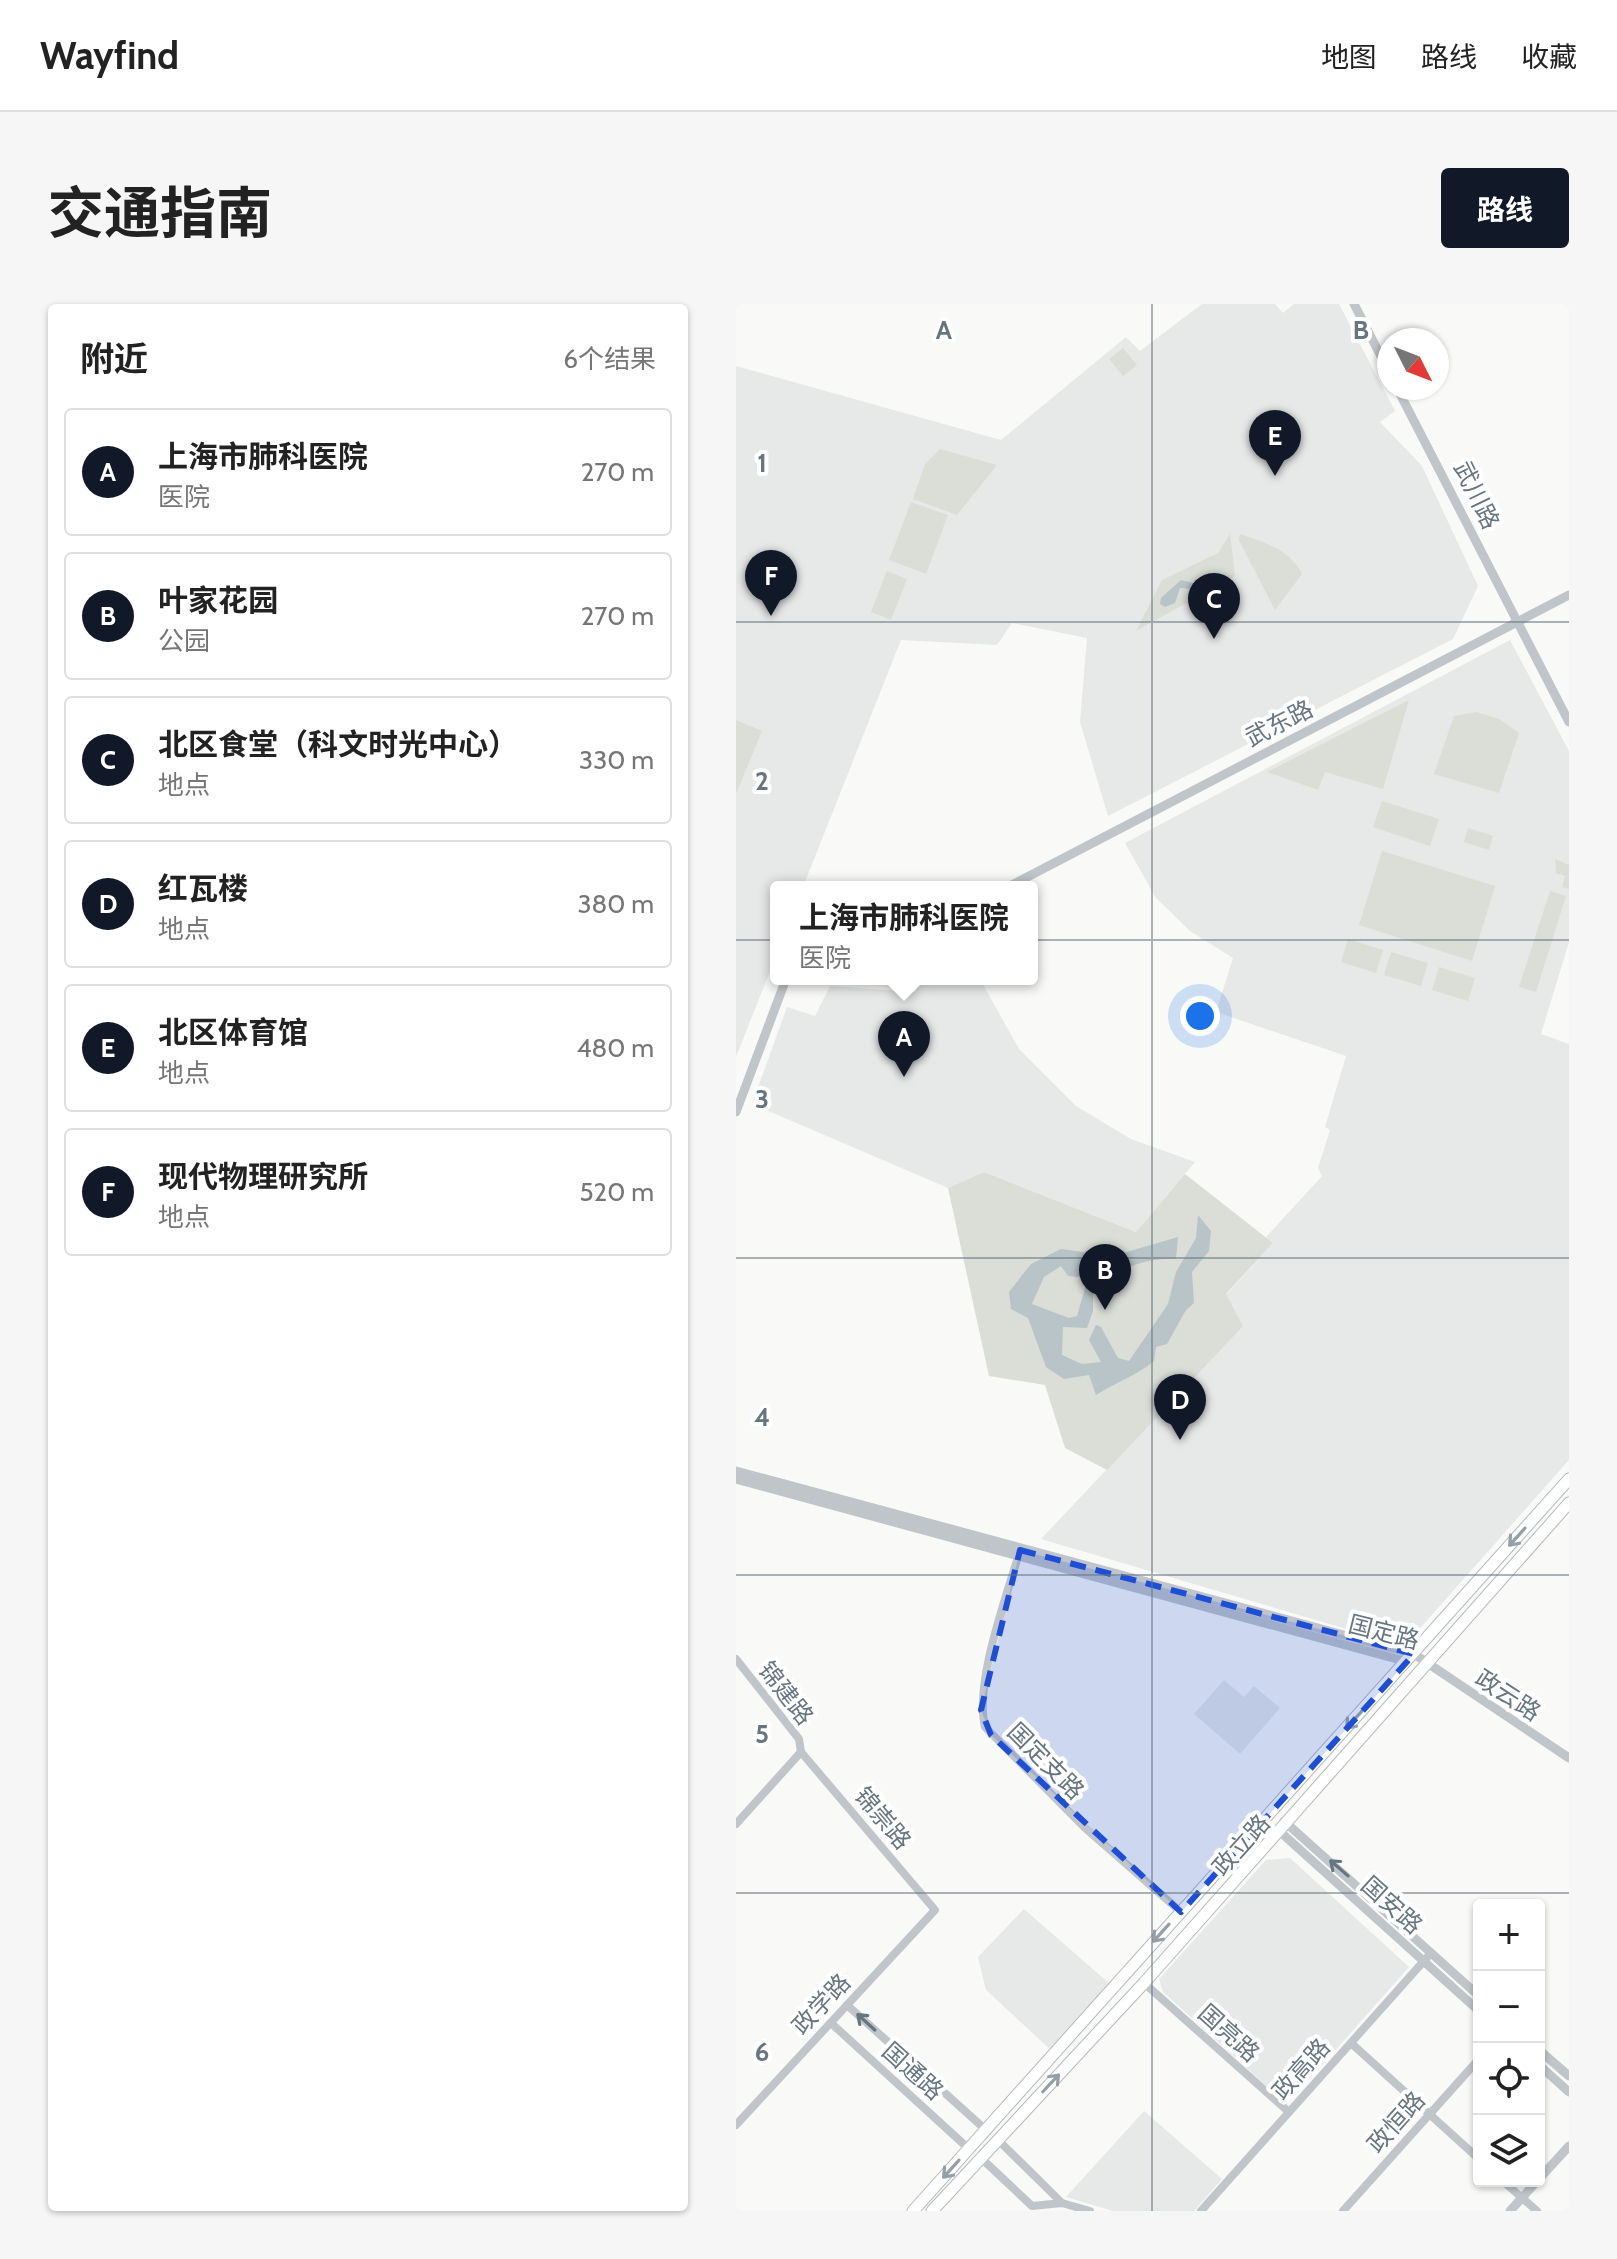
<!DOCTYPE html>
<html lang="zh">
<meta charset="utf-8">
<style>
:root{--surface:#fff;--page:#f6f6f6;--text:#222;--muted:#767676;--line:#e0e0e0;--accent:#111827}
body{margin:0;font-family:Cabin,"Noto Sans SC",sans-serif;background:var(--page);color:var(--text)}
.controls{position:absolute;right:24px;bottom:24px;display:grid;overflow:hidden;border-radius:8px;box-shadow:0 2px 6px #0004}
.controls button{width:72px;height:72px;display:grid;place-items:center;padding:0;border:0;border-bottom:2px solid var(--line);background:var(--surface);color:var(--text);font:40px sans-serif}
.compass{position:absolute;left:641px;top:24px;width:72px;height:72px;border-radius:50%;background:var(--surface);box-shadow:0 2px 6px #0004;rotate:132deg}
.you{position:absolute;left:464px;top:712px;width:28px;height:28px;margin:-20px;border:6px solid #fff;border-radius:50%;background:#1a73e8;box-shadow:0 0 0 12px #1a73e833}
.badge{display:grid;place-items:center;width:52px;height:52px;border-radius:50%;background:var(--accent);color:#fff;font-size:26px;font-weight:700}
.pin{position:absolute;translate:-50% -66px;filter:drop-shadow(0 2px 4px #0008)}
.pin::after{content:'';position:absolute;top:42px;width:28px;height:24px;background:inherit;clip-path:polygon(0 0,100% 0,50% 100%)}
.popup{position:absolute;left:34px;top:577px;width:268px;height:104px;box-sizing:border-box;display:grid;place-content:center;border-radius:8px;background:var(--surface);filter:drop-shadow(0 2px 6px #0005);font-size:26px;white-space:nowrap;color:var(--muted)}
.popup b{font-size:30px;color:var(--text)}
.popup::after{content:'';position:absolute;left:50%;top:100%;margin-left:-16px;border:16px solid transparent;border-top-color:var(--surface)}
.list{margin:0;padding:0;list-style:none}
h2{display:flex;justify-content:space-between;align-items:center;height:104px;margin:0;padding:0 32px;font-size:34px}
h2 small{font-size:26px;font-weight:400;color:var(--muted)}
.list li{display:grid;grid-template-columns:52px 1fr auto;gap:24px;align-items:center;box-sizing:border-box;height:128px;margin:0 16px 16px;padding:0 16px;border:2px solid var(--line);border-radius:8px}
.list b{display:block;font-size:30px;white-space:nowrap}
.list p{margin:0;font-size:26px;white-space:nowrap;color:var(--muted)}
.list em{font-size:26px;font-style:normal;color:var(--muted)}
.icon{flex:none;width:44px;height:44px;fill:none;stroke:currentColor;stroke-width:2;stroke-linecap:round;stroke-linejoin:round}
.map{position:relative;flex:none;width:833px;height:1907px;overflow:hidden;border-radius:8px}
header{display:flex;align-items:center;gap:48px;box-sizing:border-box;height:112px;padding:0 40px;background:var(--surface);border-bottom:2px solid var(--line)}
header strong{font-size:38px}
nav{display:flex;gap:44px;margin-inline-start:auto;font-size:28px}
.intro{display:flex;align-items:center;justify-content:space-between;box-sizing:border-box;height:192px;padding:0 48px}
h1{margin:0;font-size:56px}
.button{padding:20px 36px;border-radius:8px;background:var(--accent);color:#fff;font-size:28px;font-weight:700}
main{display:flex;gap:48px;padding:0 48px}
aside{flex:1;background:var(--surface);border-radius:8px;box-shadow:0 2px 6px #0004}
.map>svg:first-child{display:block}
.built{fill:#e7e8e8}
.green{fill:#daded7}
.water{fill:#b8c4c8;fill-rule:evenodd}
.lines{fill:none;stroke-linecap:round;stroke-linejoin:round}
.secondary-casing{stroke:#b3b9bd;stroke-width:13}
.minor{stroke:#c0c5c9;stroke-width:8}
.tertiary{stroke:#c0c5c9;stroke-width:9}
.secondary{stroke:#fff;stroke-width:11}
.oneway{stroke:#949fa7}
.oneway2{stroke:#667681}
.marked{fill:#1d4ed8;fill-opacity:0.2;stroke:#1d4ed8;stroke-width:6;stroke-dasharray:16 10;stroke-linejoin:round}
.grid{fill:none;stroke:#667681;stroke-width:2;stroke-opacity:0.55}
.labels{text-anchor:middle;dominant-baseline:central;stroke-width:8;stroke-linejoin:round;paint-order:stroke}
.street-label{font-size:24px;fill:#667681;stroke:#fff}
.grid-label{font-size:26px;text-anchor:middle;font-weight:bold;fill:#667681;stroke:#fff;stroke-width:8;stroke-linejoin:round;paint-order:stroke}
</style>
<header>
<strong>Wayfind</strong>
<nav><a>地图</a><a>路线</a><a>收藏</a></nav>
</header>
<div class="intro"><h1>交通指南</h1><a class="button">路线</a></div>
<main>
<aside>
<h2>附近<small>6个结果</small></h2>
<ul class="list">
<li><span class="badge">A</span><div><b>上海市肺科医院</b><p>医院</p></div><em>270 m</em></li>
<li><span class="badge">B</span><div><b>叶家花园</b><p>公园</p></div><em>270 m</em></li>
<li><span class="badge">C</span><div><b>北区食堂（科文时光中心）</b><p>地点</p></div><em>330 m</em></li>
<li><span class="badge">D</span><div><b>红瓦楼</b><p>地点</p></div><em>380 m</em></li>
<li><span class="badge">E</span><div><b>北区体育馆</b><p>地点</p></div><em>480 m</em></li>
<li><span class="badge">F</span><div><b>现代物理研究所</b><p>地点</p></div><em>520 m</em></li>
</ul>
</aside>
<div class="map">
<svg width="833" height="1907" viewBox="0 0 833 1907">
<rect width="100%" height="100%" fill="#f9f9f7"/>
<g class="built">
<path d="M466,0H539L547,9L558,0H603L659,107L644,118L686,162L742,282L717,335L372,512L344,418L351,334L276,319L261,341L165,336L67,583H40V652L0,753V62L265,136L390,33L404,47Z"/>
<path d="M774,336L833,447V638L805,730L833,740V1156L679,1330L665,1338L651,1337L305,1235L506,1022L490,991L537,939L530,933L586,872L582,864L594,826L589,823L610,752L480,708L497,654L454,627L420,594L389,539Z"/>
<path d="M185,675H244L283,745L340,802L395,835L459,858L400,928L248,868L212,884L16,800L51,703L79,712L94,682L179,688Z"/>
<path d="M488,1376L508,1393L518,1382L544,1404L504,1450L458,1410Z"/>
<path d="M554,1554L673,1663L558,1793L546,1796L427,1688L423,1675L530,1556Z"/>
<path d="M288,1605L375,1681L316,1747L250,1686L242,1653Z"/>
<path d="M408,1807L486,1875L458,1907H377L330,1893Z"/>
</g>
<g class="green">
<path d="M387,44L401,61L387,72L373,55Z"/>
<path d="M204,145L261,161L221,211L177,195L189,160Z"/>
<path d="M175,198L212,211L190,270L153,256Z"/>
<path d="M494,230L499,272L400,327L426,276L482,249Z"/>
<path d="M504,230C527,238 554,245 566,270L539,306L503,236Z"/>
<path d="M151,267L171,275L155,316L135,308Z"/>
<path d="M673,396L647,485L589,468L582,486L531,468Z"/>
<path d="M740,408L763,415L783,429L763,489L698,470L718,412Z"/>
<path d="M0,416L26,427L0,490Z"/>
<path d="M646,497L703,515L694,542L637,523Z"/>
<path d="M732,524L757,532L753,546L728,538Z"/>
<path d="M646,547L759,582L736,657L623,621Z"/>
<path d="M819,555L833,561V585L826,583L829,572L820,569Z"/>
<path d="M814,587L830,592L800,688L783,683Z"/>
<path d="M612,635L647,646L640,669L605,658Z"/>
<path d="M655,648L692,659L685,682L648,671Z"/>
<path d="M703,663L739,674L732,697L696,686Z"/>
<path d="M248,868L400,928L449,870L537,939L490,990L507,1022L371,1166L329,1144L309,1081L253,1072L212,884Z"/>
</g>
<g class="water">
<path d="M445,276L461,280L457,285L444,284L439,299L429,303L424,300L425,294Z"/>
<path d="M462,911L475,927L473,947L456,968L458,999L450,1006L431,1040L420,1043L418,1057C400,1072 380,1078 360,1091L353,1071L328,1075L310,1063L292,1014L275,1005L273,988L295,960L325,945L377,952L442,933L440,955C410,953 380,966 357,984V1007L351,1024L327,1023L326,1051L346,1060L365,1058L353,1036L360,1021L365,1023L382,1054L393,1057L432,1000L440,968L460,934ZM325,962L332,972L352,974L341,1012L333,1014L296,1000L308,973Z"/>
</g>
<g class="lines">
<g class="secondary-casing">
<g id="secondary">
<path d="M177,1907L833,1175"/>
<path d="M196,1907L408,1679L833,1199"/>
</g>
</g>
<g class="minor">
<path d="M284,1246C271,1292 238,1378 249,1423L348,1523L445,1608"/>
<path d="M0,1355L63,1435L65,1448"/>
<path d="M0,1520L65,1448"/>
<path d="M408,1679L553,1808"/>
<path d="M111,1701L250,1826"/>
<path d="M95,1719L233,1845"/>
<path d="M615,1739L743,1855"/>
<path d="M0,1821L199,1606L65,1448"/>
<path d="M262,1836L326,1899"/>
<path d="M245,1854L296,1902L326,1899L354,1907"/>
<path d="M767,1877L801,1907"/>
<path d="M465,1907L695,1649"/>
<path d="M607,1907L743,1755"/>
</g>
<g class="tertiary">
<path d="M618,0L653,68"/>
<path d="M661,84L833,418"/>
<path d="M272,583L833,291"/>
<path d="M0,808L50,675"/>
<path d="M0,1167L678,1350L833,1454"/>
<path d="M0,1175L672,1358"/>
<path d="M548,1517L743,1692"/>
<path d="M541,1525L743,1707"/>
<path d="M803,1746L833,1772"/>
<path d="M803,1761L833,1788"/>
<path d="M803,1875L833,1842"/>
<path d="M774,1907L801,1877"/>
</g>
<use href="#secondary" class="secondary"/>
</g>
<defs><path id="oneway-shaft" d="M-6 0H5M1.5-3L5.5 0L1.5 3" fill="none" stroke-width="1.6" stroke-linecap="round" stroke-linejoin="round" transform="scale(2)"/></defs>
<g class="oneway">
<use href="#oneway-shaft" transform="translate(781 1233) rotate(132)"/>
<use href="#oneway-shaft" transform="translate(618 1416) rotate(132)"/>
<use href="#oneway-shaft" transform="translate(425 1629) rotate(132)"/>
<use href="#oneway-shaft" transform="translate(315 1779) rotate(-47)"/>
<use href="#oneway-shaft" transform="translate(215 1865) rotate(132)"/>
</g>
<g class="oneway2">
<use href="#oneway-shaft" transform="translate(603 1564) rotate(-139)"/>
<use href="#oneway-shaft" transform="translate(130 1718) rotate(-138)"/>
</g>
<path class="marked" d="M284,1246L678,1350L445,1608L255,1431L245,1406Z"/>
<path class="grid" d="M416,0V1907M0,318H833M0,636H833M0,954H833M0,1271H833M0,1589H833"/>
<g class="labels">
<g class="street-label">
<text transform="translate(741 191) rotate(64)">武川路</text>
<text transform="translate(543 419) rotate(-27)">武东路</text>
<text transform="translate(648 1328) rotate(14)">国定路</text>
<text transform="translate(50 1389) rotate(52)">锦建路</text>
<text transform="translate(772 1391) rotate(33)">政云路</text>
<text transform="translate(310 1457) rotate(45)">国定支路</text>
<text transform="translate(147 1514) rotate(50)">锦崇路</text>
<text transform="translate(505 1541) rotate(-48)">政立路</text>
<text transform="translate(656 1601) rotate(42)">国安路</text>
<text transform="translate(85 1700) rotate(-47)">政学路</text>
<text transform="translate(493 1729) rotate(42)">国亮路</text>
<text transform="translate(565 1765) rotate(-48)">政高路</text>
<text transform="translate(177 1767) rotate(42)">国通路</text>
<text transform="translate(660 1818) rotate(-48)">政恒路</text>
</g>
</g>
<g class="grid-label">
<text x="208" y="35">A</text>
<text x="625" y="35">B</text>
<text x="26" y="168">1</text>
<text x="26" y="486">2</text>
<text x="26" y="804">3</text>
<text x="26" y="1122">4</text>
<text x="26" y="1439">5</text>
<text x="26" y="1757">6</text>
</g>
</svg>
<div class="controls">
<button>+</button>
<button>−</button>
<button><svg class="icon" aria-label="locate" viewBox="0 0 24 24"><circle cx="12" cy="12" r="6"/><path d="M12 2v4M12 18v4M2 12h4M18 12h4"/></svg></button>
<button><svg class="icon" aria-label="layers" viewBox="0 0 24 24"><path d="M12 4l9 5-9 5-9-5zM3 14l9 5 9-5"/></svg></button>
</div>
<svg class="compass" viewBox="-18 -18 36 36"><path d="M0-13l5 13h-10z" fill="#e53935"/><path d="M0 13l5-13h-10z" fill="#767676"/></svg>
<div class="you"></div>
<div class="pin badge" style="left:168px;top:773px">A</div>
<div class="popup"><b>上海市肺科医院</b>医院</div>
<div class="pin badge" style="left:369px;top:1006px">B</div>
<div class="pin badge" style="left:478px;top:335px">C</div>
<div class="pin badge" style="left:444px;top:1136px">D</div>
<div class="pin badge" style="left:539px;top:172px">E</div>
<div class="pin badge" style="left:35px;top:312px">F</div>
</div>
</main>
